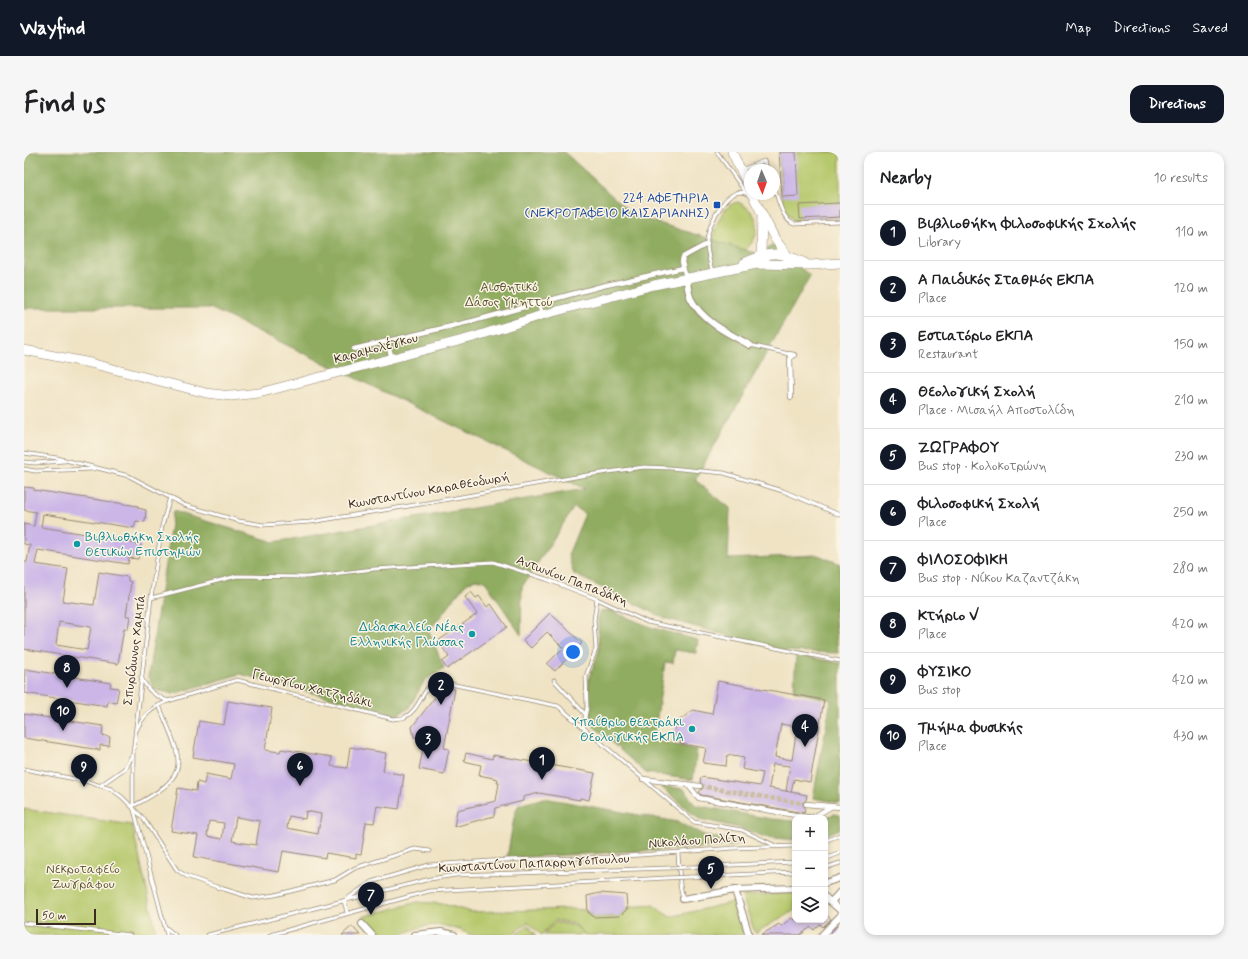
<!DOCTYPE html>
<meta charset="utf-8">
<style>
:root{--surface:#fff;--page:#f6f6f6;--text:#202124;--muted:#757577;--line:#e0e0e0;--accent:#111827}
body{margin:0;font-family:Mynerve,sans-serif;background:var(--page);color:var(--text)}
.controls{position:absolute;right:12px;bottom:12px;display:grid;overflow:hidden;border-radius:8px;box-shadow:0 2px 6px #0003}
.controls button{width:36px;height:36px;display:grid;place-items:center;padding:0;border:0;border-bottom:1px solid var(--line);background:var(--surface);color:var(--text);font:20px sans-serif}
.compass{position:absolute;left:720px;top:12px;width:36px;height:36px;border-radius:50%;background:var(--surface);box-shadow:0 2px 6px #0003;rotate:178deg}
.scale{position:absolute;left:12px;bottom:10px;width:60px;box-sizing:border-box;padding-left:4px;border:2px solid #3b2a1e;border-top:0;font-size:11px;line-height:14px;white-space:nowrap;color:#3b2a1e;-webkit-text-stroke:3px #fcf5e5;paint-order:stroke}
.you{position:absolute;left:549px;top:500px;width:14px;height:14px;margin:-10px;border:3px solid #fff;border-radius:50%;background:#1a73e8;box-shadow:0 0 0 6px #1a73e833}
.badge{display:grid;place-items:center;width:26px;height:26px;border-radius:50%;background:var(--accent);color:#fff;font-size:13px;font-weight:700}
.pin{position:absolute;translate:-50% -33px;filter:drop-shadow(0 1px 2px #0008)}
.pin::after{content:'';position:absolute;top:21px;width:14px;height:12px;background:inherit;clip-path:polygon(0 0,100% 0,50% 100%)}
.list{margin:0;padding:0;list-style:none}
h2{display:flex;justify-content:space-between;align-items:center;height:52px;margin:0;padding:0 16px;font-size:17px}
h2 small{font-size:13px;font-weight:400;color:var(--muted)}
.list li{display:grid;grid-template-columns:26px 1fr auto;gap:12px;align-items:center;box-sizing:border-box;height:56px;padding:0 16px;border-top:1px solid var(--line)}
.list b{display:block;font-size:15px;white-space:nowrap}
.list p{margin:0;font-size:13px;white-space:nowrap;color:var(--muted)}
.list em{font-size:13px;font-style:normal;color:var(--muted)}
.icon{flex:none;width:22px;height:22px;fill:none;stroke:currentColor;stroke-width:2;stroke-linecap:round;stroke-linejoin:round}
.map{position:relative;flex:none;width:816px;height:783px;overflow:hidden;border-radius:12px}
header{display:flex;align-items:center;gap:24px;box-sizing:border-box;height:56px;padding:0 20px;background:var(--accent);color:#fff}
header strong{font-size:19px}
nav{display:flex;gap:22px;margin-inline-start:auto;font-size:14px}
.intro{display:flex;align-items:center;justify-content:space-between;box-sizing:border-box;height:96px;padding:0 24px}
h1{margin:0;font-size:28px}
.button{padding:10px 18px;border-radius:12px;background:var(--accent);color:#fff;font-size:14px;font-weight:700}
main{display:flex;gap:24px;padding:0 24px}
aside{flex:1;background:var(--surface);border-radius:12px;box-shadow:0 2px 6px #0003}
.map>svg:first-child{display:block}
.green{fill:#b5c86c;stroke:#787945}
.forest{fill:#90ac60;stroke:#666b3f}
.building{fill:#cbb6e7;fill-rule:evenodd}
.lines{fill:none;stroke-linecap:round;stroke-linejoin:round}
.pedestrian-tunnel{stroke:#cbbea3;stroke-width:4.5;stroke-dasharray:4.5 2;stroke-linecap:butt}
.service-casing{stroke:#958671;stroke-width:4.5}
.pedestrian-casing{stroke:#958671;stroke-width:6}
.minor-casing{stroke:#958671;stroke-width:8}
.secondary-casing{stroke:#958671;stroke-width:10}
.service{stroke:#fff;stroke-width:3}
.pedestrian{stroke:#fff;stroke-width:4.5}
.minor{stroke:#fff;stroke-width:6}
.secondary{stroke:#fff;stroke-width:9}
.service-bridge-casing{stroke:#958671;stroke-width:4.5;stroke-linecap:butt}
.service-bridge{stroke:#fff;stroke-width:3}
.transit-dot{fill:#1a4fb4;stroke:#fcf5e5;stroke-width:1.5}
.culture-dot{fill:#0f9aa8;stroke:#fcf5e5;stroke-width:1.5}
.labels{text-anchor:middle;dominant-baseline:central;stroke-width:3;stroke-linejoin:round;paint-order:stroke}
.transit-label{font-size:13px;fill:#164399;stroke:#fcf5e5;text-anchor:end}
.park-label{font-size:13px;fill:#5a5232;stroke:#fcf5e5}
.street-label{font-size:13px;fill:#3b2a1e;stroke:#fcf5e5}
.culture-label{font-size:13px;fill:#0d838f;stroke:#fcf5e5;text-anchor:end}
</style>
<header>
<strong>Wayfind</strong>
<nav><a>Map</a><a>Directions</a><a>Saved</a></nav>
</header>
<div class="intro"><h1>Find us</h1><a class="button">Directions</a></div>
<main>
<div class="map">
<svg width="816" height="783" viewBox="0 0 816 783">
<rect width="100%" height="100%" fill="#fcf5e5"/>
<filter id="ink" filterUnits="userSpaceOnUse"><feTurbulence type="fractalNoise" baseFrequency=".025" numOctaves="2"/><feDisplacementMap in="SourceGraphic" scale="8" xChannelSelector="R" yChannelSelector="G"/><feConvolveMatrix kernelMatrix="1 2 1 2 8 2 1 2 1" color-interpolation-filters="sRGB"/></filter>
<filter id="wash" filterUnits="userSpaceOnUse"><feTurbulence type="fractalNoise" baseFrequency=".012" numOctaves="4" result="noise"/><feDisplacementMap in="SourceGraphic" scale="16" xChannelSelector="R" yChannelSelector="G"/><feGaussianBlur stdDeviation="0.9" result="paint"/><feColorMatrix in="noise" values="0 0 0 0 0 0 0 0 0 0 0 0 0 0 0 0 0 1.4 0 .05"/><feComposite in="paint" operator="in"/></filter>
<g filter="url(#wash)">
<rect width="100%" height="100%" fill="#efe3c4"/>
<g class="green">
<path d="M755,0H816V65L770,69C753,53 757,22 755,0Z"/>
<path d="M714,50C738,61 739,84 719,100L689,88C691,74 698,53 714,50Z"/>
<path d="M0,657L108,673L133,783H0Z"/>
<path d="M771,741V758L731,781L718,744Z"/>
<path d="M394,750L419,752L447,760L546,757L560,758L571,765L596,764L605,755L629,753L646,765L709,750L720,783H561L551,772L531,768L517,783L504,770L487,783H447L436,778L417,773L400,774L374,783H353L338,765Z"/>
<path d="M531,770L552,774L560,783H519Z"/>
<path d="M504,773L512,783H492Z"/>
</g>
<g class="forest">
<path d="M0,0H540L609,63L737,103L749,92L786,124L671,328L706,356L704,407L794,403L816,412V456L810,457L814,501L759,499L640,466L550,422L544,403L561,362L550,355L498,435L497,483L461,429L451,427L441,433L405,479L420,516L401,528L384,557L373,563L216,522L149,542L130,537L124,525L149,359L250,390L561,337L186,156H0Z"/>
<path d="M585,458L629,476L674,488L672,501L651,498L649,511L641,510L631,578L635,589L673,598L669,628L622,621L567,572L564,542L565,526L575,499L574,463L576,459Z"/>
<path d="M772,503L816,511V651L789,646L807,548L770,539Z"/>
<path d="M636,634L660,637L671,653L747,667L771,669V688L741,685L716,676L675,667Z"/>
<path d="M520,646L654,670L680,683L717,691L710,694L483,706L491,660L495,653Z"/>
<path d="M810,662L816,663V677L801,683V666H799Z"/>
</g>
<g id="blocks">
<g class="building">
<path d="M755,0H772L774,44L758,45Z"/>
<path d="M816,51V65L776,67L775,53Z"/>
<path d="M0,335L10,336V338L114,354V356L122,358L121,370L112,369L110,376L19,362L17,375L107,389V391L117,393L114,407L105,406L104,412L14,398L11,412L44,417L39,449L70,453L75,420L104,425V429L107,430L102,464H106L104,477L100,476L94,512L0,497V410H3L6,393L0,392V372L10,374L12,360L0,358ZM35,470L67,475L63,498L32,493Z"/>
<path d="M447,440L452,446L455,444L463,455L467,452L483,475L423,517L418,510L425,505L414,489L453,462L441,445Z"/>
<path d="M526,461L558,491L531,519L523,512L539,496L523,480L507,496L499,488Z"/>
<path d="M1,517L87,531L86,535L95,536L92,551L84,549L83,554L0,541Z"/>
<path d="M694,529L800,548L786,630L770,627L767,640L762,639L766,614L749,612L745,636L783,643L782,648L778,651L781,656L780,661L677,643L675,640L680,635L676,630L677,625L736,634L739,621L718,617L720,606L703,603L702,614L679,611L682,596L656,592L657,587H653L650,583L652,571L669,558L688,562ZM757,572L773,575L768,608L751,605Z"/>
<path d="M418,536L431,537L420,596L425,597L420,622L395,617L401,587L390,585L388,575Z"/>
<path d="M204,549L248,556L241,598L256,600L257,597L308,605L307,614L323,616L326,595L362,601L359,619L380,623L375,657L353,654L350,671L342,670L337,703L332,702V706L302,701L301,706L259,699L255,720L170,705L174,683L147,679L154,636L172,639L173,630L180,632L182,622L207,627L210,612L169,605L175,569L200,573ZM282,659L297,662L294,682L263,676L265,664L281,667ZM212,665L236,669L232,693L208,689ZM185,669L200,671L198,687L183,684Z"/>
<path d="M0,562L79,574L78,583L86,585L85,594L76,593V598L0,586Z"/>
<path d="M442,601L468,607L469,603L571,621L565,648L556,646V648L515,641L499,645V649L471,656L470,664L430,675L433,658L472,649L475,631H473L474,627L455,623L457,613L440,609Z"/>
<path d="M576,741L602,743L603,757L596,764L570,765L564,760L563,744Z"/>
<path d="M801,762L807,767L799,775L796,772L790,778L787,775L776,783H737L755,772L757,774L768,766L770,768H801Z"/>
<path d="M814,773L816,775V783H808L806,781Z"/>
<path d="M328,774L336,783H318Z"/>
</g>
</g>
</g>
<g filter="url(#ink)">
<use href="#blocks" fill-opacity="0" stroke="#958671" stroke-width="1"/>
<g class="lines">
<path class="pedestrian-tunnel" d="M676,634L782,652"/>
<g class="service-casing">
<g id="service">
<path d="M693,0L722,41"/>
<path d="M717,18L740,9L744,18"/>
<path d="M750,34C754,46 758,68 770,72L816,70"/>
<path d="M688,119C686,109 682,98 683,88C684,72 706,27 726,44"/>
<path d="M726,193L765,202"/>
<path d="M0,301L33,306L105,324L160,353L215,369L240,373L287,370L397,352L563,323L620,315L646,316L700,321L759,339L816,363"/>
<path d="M0,310L11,311L41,309"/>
<path d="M0,317L11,319L70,317"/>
<path d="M127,446L213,424L283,425L350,417L469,410L522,427L573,447L623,470L816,509"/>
<path d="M117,525C123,538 131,544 144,549L213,528L369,567C372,566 378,567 381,565C396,558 398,536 412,529L534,554L670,670L718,678L752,694"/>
<path d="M530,528L561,562"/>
<path d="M559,576L563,555L562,524L572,497L570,468L573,447"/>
<path d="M112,579C119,563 128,556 144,549"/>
<path d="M0,617L61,629L87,637L98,645L119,666L153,718L162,724L193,735L229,746L251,743L311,728L331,716L391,697L406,699"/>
<path d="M77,633L100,617L108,603"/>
<path d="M109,654C172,622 157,609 135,553"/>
<path d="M801,689L816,683"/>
<path d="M654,701L656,733L659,747"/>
<path d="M801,707L816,701"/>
<path d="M666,715L771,710"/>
<path d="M801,716L816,711"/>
<path d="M666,725L771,720"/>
<path d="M323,760L320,749L347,730L405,713L482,708L589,705L710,696L771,694"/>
<path d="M0,771L106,783"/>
<path d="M141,775L151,783"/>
<path d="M143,783L109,654V601L127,446L138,374L146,345"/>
<path d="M184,783L406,727L432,723L645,716"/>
<path d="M246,783L405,739L642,726"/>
</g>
</g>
<g class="pedestrian-casing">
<g id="pedestrian">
<path d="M662,126L658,110L659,105L683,92"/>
<path d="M518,163L515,151L578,134L659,116"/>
<path d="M363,190L368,206"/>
<path d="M330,197L449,169L515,151"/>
<path d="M765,202L770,203L766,205L767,245"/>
<path d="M619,627L676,634"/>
<path d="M663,632L675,646L788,666L808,654"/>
<path d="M782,652L816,655"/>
</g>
</g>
<g class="minor-casing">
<g id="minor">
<path d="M662,126C664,133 664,141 667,147C678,169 705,182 726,193"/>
<path d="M801,731L816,726"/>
<path d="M711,738L725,783"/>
<path d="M801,745L816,758"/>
<path d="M659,747L711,738L771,736"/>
<path d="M807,750L816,740"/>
<path d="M338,772L348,783"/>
<path d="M390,783L417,780L430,783"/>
<path d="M798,783L816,764"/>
</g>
</g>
<g class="secondary-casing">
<g id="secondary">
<path d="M708,0L726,37"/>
<path d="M728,42L751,87L763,103"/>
<path d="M738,62L737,103L741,108"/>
<path d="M720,111C745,99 756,99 781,111"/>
<path d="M0,198L66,211L182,241L207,244L235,241L450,185L518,163L630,133L733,112L786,113L816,111"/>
</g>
</g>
<use href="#service" class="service"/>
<use href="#pedestrian" class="pedestrian"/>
<use href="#minor" class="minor"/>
<use href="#secondary" class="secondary"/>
<g class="service-bridge-casing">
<g id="service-bridge">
<path d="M645,716L666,715"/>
<path d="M642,726L666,725"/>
</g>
</g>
<use href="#service-bridge" class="service-bridge"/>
</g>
</g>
<rect class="transit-dot" x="689" y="49" width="8" height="8" rx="2"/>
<g class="culture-dot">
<circle cx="53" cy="392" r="4"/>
<circle cx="448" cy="482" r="4"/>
<circle cx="668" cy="577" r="4"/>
</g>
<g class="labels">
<g class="transit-label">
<text x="685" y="46">224 ΑΦΕΤΗΡΙΑ<tspan x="685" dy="15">(ΝΕΚΡΟΤΑΦΕΙΟ ΚΑΙΣΑΡΙΑΝΗΣ)</tspan></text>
</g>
<g class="park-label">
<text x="485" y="135">Αισθητικό<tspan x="485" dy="15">Δάσος Υμηττού</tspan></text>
<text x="59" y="717">Νεκροταφείο<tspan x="59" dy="15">Ζωγράφου</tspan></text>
</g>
<g class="street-label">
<text transform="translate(352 197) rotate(-15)">Καραμολέγκου</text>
<text transform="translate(405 339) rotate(-10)">Κωνσταντίνου Καραθεοδωρή</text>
<text transform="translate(548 429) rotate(21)">Αντωνίου Παπαδάκη</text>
<text transform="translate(111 498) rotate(-83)">Σπυρίδωνος Χαμπά</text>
<text transform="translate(288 537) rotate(14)">Γεωργίου Χατζηδάκι</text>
<text transform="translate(673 689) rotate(-4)">Νικολάου Πολίτη</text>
<text transform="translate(510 712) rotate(-3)">Κωνσταντίνου Παπαρρηγόπουλου</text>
</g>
<g class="culture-label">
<text x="61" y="385" text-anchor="start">Βιβλιοθήκη Σχολής<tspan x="61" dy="15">Θετικών Επιστημών</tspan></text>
<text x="440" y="475">Διδασκαλείο Νέας<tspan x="440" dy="15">Ελληνικής Γλώσσας</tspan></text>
<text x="660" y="570">Υπαίθριο θεατράκι<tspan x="660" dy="15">Θεολογικής ΕΚΠΑ</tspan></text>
</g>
</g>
</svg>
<div class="controls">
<button>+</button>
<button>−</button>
<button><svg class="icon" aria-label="layers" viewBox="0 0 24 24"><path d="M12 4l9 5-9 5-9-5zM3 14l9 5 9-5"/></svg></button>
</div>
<svg class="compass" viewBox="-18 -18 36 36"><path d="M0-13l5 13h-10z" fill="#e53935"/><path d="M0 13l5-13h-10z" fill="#757577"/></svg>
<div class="scale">50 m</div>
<div class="you"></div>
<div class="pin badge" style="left:518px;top:628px">1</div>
<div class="pin badge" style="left:417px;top:553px">2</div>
<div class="pin badge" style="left:404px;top:607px">3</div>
<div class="pin badge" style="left:781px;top:595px">4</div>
<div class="pin badge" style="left:687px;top:737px">5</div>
<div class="pin badge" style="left:276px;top:634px">6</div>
<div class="pin badge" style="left:347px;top:763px">7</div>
<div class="pin badge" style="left:43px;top:536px">8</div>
<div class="pin badge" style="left:60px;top:635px">9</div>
<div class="pin badge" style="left:39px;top:579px">10</div>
</div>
<aside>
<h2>Nearby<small>10 results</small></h2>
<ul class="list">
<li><span class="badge">1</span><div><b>Βιβλιοθήκη Φιλοσοφικής Σχολής</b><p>Library</p></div><em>110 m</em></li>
<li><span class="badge">2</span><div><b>Α Παιδικός Σταθμός ΕΚΠΑ</b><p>Place</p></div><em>120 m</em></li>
<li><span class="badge">3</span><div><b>Εστιατόριο ΕΚΠΑ</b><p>Restaurant</p></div><em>150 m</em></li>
<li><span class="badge">4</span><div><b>Θεολογική Σχολή</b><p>Place · Μισαήλ Αποστολίδη</p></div><em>210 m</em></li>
<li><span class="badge">5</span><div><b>ΖΩΓΡΑΦΟΥ</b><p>Bus stop · Κολοκοτρώνη</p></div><em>230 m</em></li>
<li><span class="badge">6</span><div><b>Φιλοσοφική Σχολή</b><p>Place</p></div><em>250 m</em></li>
<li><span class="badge">7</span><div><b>ΦΙΛΟΣΟΦΙΚΗ</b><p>Bus stop · Νίκου Καζαντζάκη</p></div><em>280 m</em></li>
<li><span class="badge">8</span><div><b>Κτήριο V</b><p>Place</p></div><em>420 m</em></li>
<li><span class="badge">9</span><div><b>ΦΥΣΙΚΟ</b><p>Bus stop</p></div><em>420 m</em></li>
<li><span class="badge">10</span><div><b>Τμήμα Φυσικής</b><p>Place</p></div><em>430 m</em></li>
</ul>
</aside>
</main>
